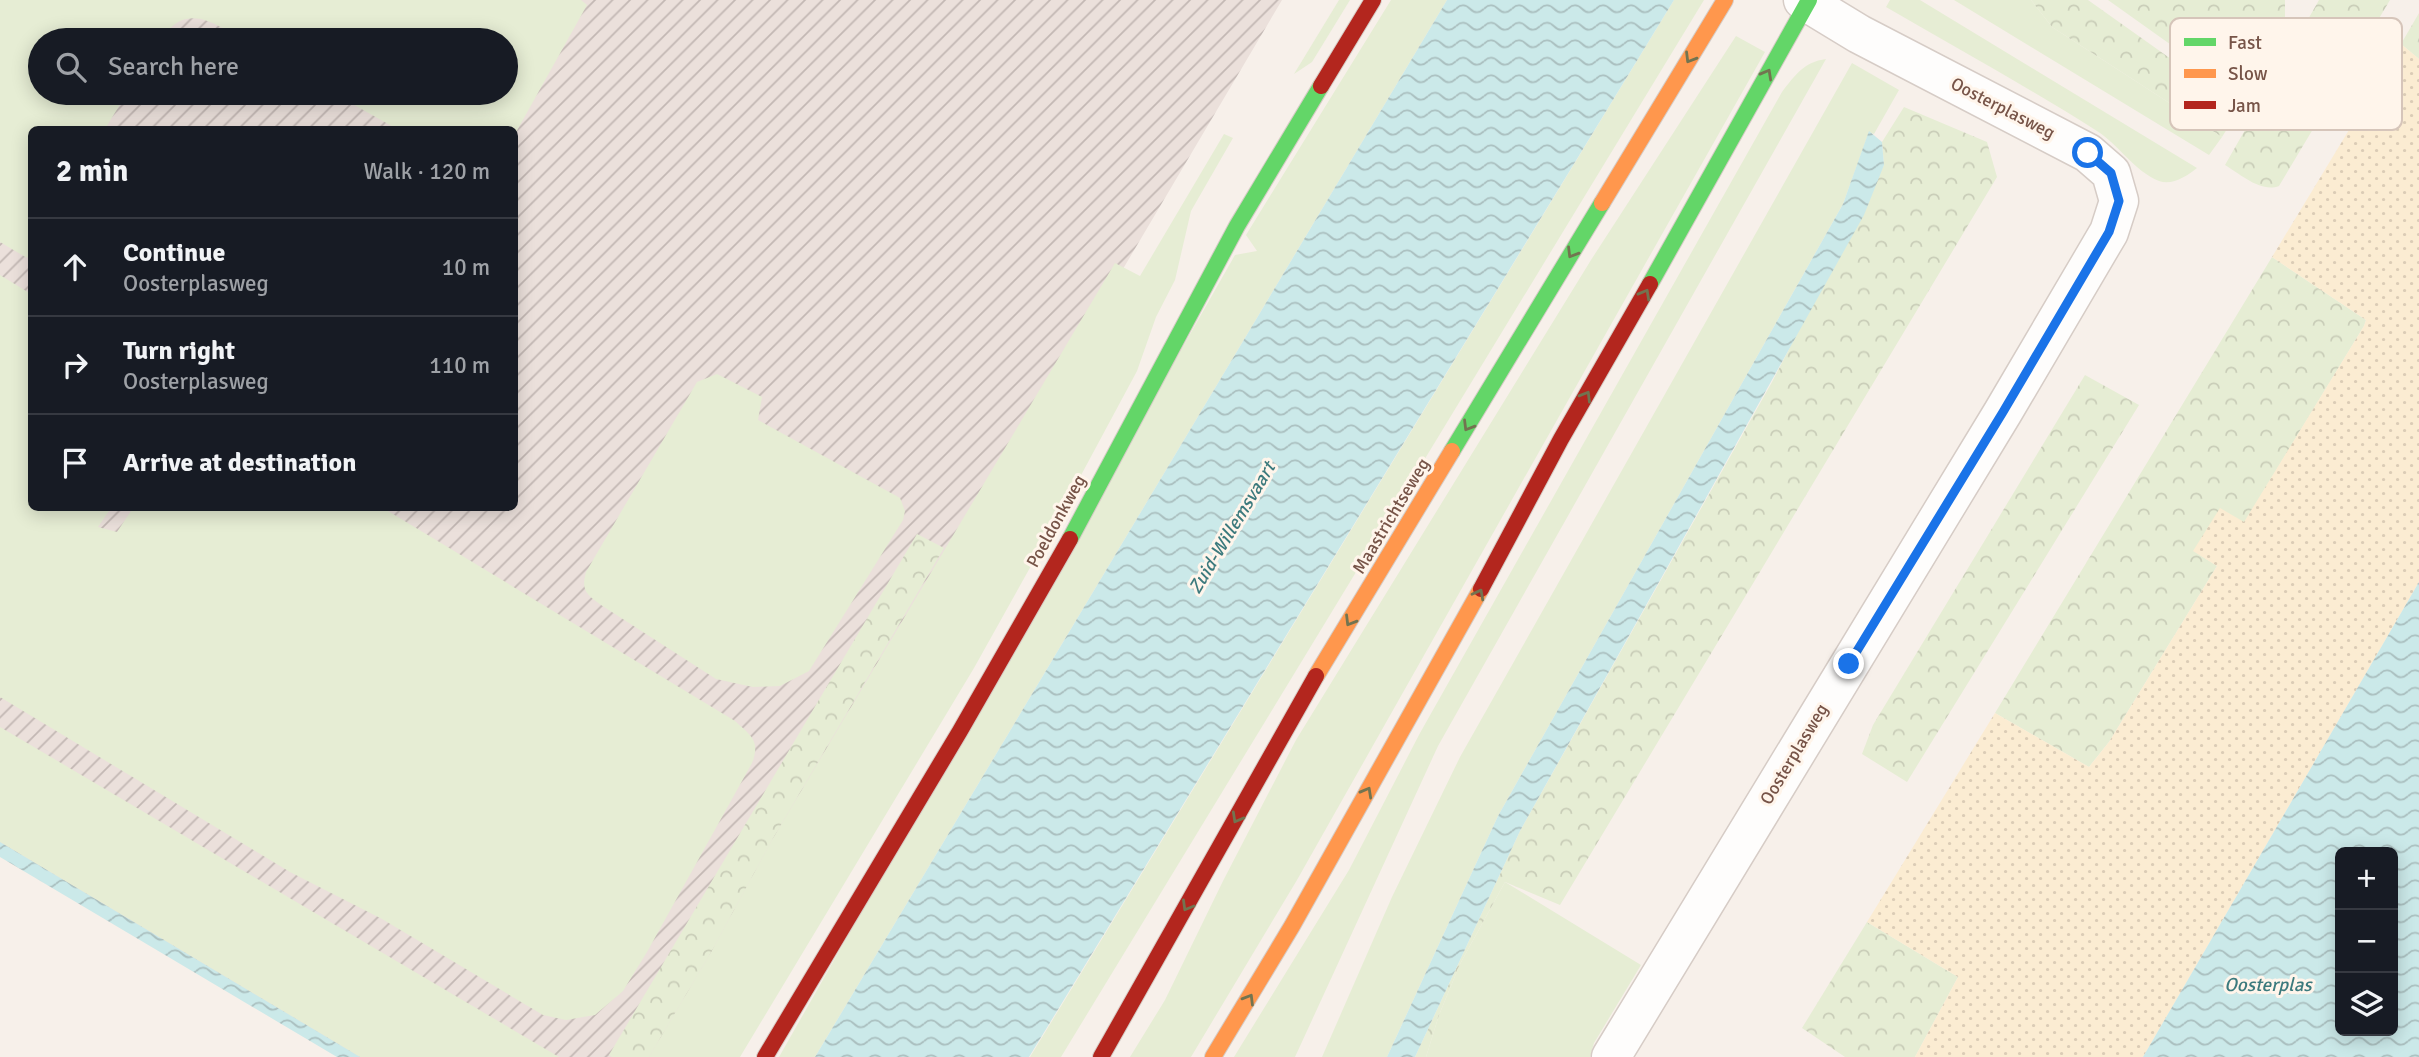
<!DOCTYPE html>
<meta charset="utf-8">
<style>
:root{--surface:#171b24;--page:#242831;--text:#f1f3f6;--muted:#9ea1a6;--line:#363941}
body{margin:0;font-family:Signika,sans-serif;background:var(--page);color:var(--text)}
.controls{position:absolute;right:21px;bottom:21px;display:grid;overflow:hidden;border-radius:10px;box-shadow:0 4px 18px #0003}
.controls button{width:63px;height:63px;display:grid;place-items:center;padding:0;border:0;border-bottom:2px solid var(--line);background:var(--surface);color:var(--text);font:35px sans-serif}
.stop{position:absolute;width:21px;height:21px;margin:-16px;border:5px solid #1a73e8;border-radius:50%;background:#fff}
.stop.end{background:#1a73e8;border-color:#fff;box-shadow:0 2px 7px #0008}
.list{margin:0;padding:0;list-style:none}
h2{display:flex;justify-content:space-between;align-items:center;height:91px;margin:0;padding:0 28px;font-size:30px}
h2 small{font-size:23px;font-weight:400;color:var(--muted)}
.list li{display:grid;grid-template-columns:46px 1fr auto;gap:21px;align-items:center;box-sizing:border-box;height:98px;padding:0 28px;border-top:2px solid var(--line)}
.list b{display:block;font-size:26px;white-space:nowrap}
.list p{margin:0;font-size:23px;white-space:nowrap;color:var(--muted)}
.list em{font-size:23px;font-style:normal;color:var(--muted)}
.icon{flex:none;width:38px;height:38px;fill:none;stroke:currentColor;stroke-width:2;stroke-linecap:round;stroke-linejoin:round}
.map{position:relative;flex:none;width:2419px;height:1057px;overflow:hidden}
.search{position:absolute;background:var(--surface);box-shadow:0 4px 18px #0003;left:28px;top:28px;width:490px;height:77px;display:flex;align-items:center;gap:18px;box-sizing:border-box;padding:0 24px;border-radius:38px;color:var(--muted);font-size:26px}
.panel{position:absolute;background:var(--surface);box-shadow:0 4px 18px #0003;left:28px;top:126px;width:490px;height:385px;border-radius:10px}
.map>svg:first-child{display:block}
.industrial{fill:url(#industrial-furrows);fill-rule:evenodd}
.green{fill:#e6edd4}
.forest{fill:url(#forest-crowns)}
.sand{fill:url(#sand-dots)}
.water{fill:url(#water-waves);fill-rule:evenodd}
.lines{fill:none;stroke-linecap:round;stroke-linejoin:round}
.street-casing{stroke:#d6ccc6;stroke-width:41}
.fast-casing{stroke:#d6ccc6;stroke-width:18}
.slow-casing{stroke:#d6ccc6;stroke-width:18}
.jam-casing{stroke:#d6ccc6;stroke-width:18}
.street{stroke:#fefdfc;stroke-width:38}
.fast{stroke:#63d668;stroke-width:16}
.slow{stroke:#ff974d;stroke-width:16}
.jam{stroke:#b3261e;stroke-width:16}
.oneway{stroke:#727450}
.route{stroke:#1a73e8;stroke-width:9}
.labels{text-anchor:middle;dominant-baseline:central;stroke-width:6;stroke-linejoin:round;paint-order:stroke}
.street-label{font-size:18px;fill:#775448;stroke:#fff5eb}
.water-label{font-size:19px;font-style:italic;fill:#3c7a7d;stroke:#fff5eb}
.key{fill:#fff5eb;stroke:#d6c5ba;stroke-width:2}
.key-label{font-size:19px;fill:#775448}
</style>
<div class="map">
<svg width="2419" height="1057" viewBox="0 0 2419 1057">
<defs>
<pattern id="industrial-furrows" width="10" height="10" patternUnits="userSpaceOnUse" patternTransform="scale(1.75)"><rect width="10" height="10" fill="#ebe0db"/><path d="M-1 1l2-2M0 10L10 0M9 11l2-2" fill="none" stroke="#c3b8b4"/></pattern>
<pattern id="forest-crowns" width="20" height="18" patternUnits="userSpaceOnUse" patternTransform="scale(1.75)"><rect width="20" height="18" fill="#e6edd4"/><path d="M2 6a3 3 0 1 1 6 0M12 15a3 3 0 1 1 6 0" fill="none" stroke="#c9cdb8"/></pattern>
<pattern id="sand-dots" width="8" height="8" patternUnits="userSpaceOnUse" patternTransform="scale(1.75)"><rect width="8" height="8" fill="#fbecd2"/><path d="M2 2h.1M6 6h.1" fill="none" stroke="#dbccb6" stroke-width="1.8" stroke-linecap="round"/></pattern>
<pattern id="water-waves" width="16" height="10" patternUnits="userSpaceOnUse" patternTransform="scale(1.75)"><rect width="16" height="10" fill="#cbe9e9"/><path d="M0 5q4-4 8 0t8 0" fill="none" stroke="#aabfbf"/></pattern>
</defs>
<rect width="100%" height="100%" fill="#f7f0ea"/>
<path class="industrial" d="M0,0H1282L657,1057H354L0,847ZM40,40H506V93H40ZM32,130H514V508H32Z"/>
<g class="green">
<path d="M0,0H581L587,5L515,134L514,130L397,129L333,93H506V40H243C225,30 201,11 180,21C172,25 164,34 159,40H40V93H127L105,129L32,130V250L27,258L0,242Z"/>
<path d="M1339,0H1350L1312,62L1294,74Z"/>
<path d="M1391,0H1447L815,1057H779L1235,255L1257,251L1246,235Z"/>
<path d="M1674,0H1704L1061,1057H1030Z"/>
<path d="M1890,0H1920L2197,168C2187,176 2172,186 2159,181C2134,171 2119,145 2097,131C2028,87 1956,48 1886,7Z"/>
<path d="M1954,0H2031L2052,27L2222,137L2209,155Z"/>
<path d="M1736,36L1765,52L1297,880L1191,1057H1130L1165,1000L1223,881L1296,740L1591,260Z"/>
<path d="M1826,59L1438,746L1295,1057H1234L1349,870L1420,733L1782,92C1795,75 1804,62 1826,59Z"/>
<path d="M1852,63L1899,90L1874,134L1869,132L1843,204L1498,816L1387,1057H1322L1392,897L1460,757Z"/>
<path d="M1224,134L1233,138L1191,211L1175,280L1156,317L1137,371L1065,505L974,668L740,1057H649L710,954L772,840L1115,263L1140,276Z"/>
<path d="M0,275L31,294L32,508H111L98,527L117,532L133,508H383L735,721C750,735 761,740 752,763L647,952L623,991L595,1015L566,1020L543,1015L382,919L290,872L0,697Z"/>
<path d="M717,374L762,397L758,420L900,498L905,511L903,520L809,671L780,686L753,687L716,679L601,605C586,594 581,590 586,572L697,382Z"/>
<path d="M0,727L559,1057H360L0,842Z"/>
<path d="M1505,882L1641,965L1594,1043L1590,1057H1426L1439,1015L1460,964Z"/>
</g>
<g class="forest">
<path d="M2031,0H2088L2240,108L2222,137L2052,27Z"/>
<path d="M2108,0H2285V24L2247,99Z"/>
<path d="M2319,0H2390L2279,186C2261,193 2240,174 2225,165Z"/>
<path d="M2419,13V59L2401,44Z"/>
<path d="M1904,107L1987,142L1997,177L1560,905L1505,882L1460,964L1439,1015L1426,1057H1415L1520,831L1772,382L1884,165L1882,142Z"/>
<path d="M2272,257L2366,320L2364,326L2244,523L2194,551L2217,566L2109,742L2089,767L1995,713Z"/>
<path d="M2085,375L2139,405L1907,782L1862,754L1873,725Z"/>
<path d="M917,534L944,548L772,840L710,954L649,1057H612L609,1055Z"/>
<path d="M1867,922L1958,977L1915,1057H1845L1802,1028Z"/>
</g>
<path class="sand" d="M2401,44L2419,59V582L2143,1057H1915L1958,977L1867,922L1995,713L2089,767L2109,742L2217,566L2193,551L2220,508L2244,522L2364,326L2366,320L2272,257Z"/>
<g class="water">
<path d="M1447,0H1674L1029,1057H815Z"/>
<path d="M1869,131L1882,142L1884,165L1864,215L1520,831L1415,1057H1387L1498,816L1843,204Z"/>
<path d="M2419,582V1057H2143ZM2393,852V1031H2340V852Z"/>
<path d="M0,842L360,1057H337L0,857Z"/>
</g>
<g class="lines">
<g class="street-casing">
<path id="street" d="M1611,1057L2003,412L2109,232L2119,201L2111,173L2088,153L1859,34L1803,0"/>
</g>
<g class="fast-casing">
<g id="fast">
<path d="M1650,284L1809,0"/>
<path d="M1452,451L1602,203"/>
<path d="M1070,539L1237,226L1321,86"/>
</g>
</g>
<g class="slow-casing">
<g id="slow">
<path d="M1602,203L1725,0"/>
<path d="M1316,676L1452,451"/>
<path d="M1213,1057L1292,926L1481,589"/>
</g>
</g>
<g class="jam-casing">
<g id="jam">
<path d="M1321,86L1373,0"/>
<path d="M1481,589L1561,439L1650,284"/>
<path d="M765,1057L960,731L1070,539"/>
<path d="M1101,1057L1316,676"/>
</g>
</g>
<use href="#street" class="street"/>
<use href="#fast" class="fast"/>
<use href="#slow" class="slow"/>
<use href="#jam" class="jam"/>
</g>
<defs><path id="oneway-chevron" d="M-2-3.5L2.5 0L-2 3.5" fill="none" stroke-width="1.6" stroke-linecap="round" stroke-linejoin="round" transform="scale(1.75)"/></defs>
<g class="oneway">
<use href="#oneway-chevron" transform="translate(1690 58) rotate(121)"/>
<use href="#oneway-chevron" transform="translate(1767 74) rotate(-61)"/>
<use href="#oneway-chevron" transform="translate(1572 253) rotate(121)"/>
<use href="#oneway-chevron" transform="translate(1645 294) rotate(-61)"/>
<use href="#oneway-chevron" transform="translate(1586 396) rotate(-59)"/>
<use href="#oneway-chevron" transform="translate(1468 426) rotate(121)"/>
<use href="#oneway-chevron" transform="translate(1479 594) rotate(-62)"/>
<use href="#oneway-chevron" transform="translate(1350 621) rotate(121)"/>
<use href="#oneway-chevron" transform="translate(1367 792) rotate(-61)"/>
<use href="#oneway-chevron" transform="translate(1237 818) rotate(119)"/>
<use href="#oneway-chevron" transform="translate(1187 906) rotate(120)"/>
<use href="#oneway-chevron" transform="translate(1249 999) rotate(-59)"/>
</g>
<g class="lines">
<path class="route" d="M1849,664L2003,412L2109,232L2119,201L2111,173L2088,153"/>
</g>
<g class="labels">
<g class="street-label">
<text transform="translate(2003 108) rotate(27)">Oosterplasweg</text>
<text transform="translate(1391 516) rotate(-59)">Maastrichtseweg</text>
<text transform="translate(1056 521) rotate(-61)">Poeldonkweg</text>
<text transform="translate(1794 754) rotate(-59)">Oosterplasweg</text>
</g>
<g class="water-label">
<text transform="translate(1232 528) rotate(-59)">Zuid-Willemsvaart</text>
<text x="2268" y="985">Oosterplas</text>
</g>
</g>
<rect x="2170" y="18" width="232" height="112" rx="10" class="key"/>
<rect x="2184" y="38" width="32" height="8" fill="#63d668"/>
<rect x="2184" y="69" width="32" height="9" fill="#ff974d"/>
<rect x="2184" y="101" width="32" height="8" fill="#b3261e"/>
<g class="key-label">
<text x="2228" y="49">Fast</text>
<text x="2228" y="80">Slow</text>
<text x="2228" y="112">Jam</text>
</g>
</svg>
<div class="controls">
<button>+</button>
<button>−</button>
<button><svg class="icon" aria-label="layers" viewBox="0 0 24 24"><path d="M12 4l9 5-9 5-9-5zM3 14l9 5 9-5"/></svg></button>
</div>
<div class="stop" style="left:2088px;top:153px"></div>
<div class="stop end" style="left:1849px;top:664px"></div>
<div class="search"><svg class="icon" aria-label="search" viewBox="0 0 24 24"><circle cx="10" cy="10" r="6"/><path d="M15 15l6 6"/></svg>Search here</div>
<section class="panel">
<h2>2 min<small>Walk · 120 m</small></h2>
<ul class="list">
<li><svg class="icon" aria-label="ahead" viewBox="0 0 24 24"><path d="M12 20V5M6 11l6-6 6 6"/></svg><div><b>Continue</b><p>Oosterplasweg</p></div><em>10 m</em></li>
<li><svg class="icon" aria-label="right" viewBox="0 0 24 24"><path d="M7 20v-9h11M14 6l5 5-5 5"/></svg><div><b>Turn right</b><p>Oosterplasweg</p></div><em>110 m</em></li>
<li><svg class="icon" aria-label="arrive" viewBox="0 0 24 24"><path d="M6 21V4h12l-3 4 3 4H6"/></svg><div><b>Arrive at destination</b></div></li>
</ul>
</section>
</div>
